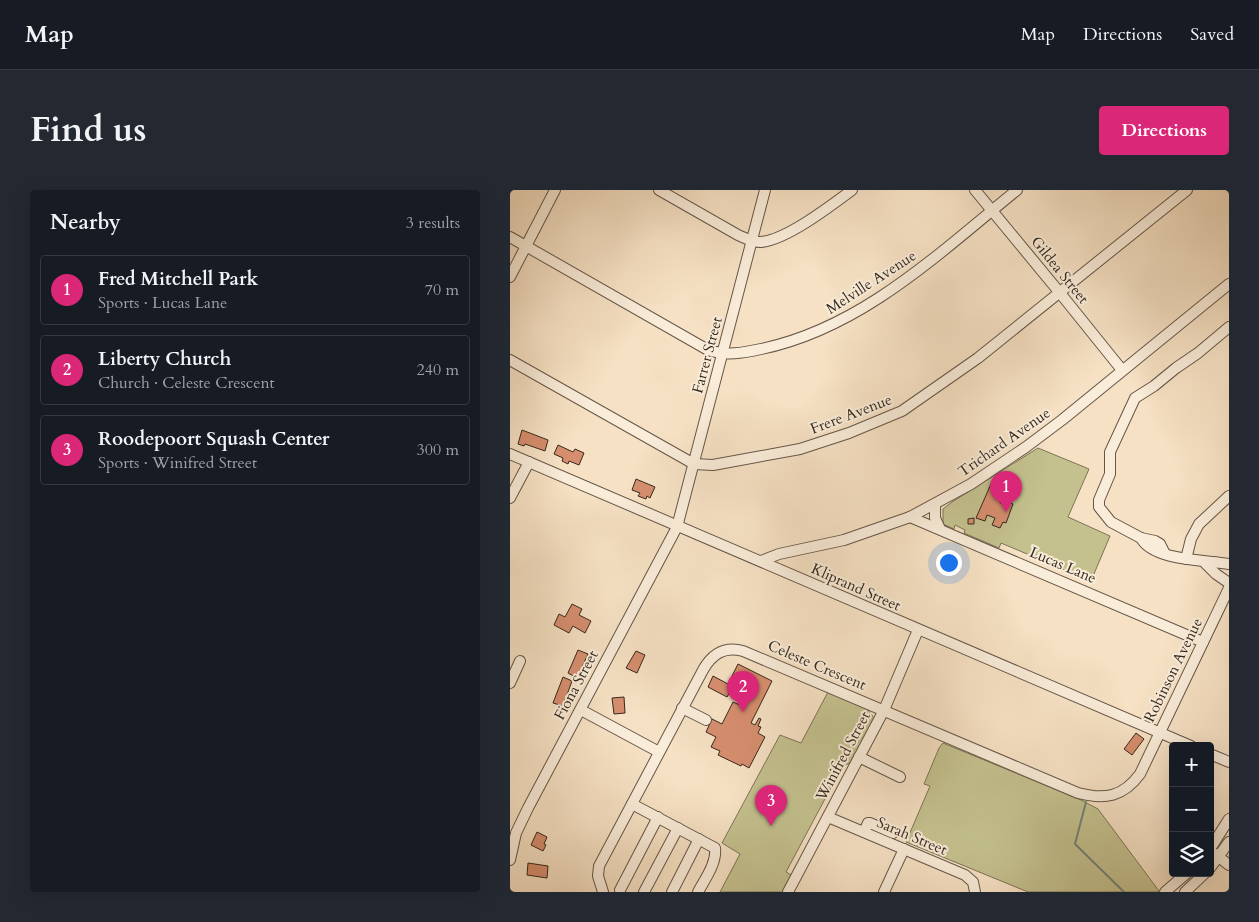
<!DOCTYPE html>
<meta charset="utf-8">
<style>
:root{--surface:#171b24;--page:#242831;--text:#f1f3f6;--muted:#9ea1a6;--line:#363941;--accent:#db2777}
body{margin:0;font-family:Cardo,serif;background:var(--page);color:var(--text)}
.controls{position:absolute;right:15px;bottom:15px;display:grid;overflow:hidden;border-radius:5px;box-shadow:0 5px 20px #0002}
.controls button{width:45px;height:45px;display:grid;place-items:center;padding:0;border:0;border-bottom:1px solid var(--line);background:var(--surface);color:var(--text);font:25px sans-serif}
.you{position:absolute;left:438px;top:372px;width:18px;height:18px;margin:-12px;border:4px solid #fff;border-radius:50%;background:#1a73e8;box-shadow:0 0 0 8px #1a73e833}
.badge{display:grid;place-items:center;width:32px;height:32px;border-radius:50%;background:var(--accent);color:#fff;font-size:16px;font-weight:700}
.pin{position:absolute;translate:-50% -41px;filter:drop-shadow(0 1px 2px #0008)}
.pin::after{content:'';position:absolute;top:26px;width:18px;height:15px;background:inherit;clip-path:polygon(0 0,100% 0,50% 100%)}
.list{margin:0;padding:0;list-style:none}
h2{display:flex;justify-content:space-between;align-items:center;height:65px;margin:0;padding:0 20px;font-size:21px}
h2 small{font-size:16px;font-weight:400;color:var(--muted)}
.list li{display:grid;grid-template-columns:32px 1fr auto;gap:15px;align-items:center;box-sizing:border-box;height:70px;margin:0 10px 10px;padding:0 10px;border:1px solid var(--line);border-radius:5px}
.list b{display:block;font-size:19px;white-space:nowrap}
.list p{margin:0;font-size:16px;white-space:nowrap;color:var(--muted)}
.list em{font-size:16px;font-style:normal;color:var(--muted)}
.icon{flex:none;width:28px;height:28px;fill:none;stroke:currentColor;stroke-width:2;stroke-linecap:round;stroke-linejoin:round}
.map{position:relative;flex:none;width:719px;height:702px;overflow:hidden;border-radius:5px}
header{display:flex;align-items:center;gap:30px;box-sizing:border-box;height:70px;padding:0 25px;background:var(--surface);border-bottom:1px solid var(--line)}
header strong{font-size:24px}
nav{display:flex;gap:28px;margin-inline-start:auto;font-size:18px}
.intro{display:flex;align-items:center;justify-content:space-between;box-sizing:border-box;height:120px;padding:0 30px}
h1{margin:0;font-size:35px}
.button{padding:12px 22px;border-radius:5px;background:var(--accent);color:#fff;font-size:18px;font-weight:700}
main{display:flex;gap:30px;padding:0 30px}
aside{flex:1;background:var(--surface);border-radius:5px;box-shadow:0 5px 20px #0002}
.map>svg:first-child{display:block}
.green{fill:#c4c18f;stroke:#7c7456}
.lines{fill:none;stroke-linecap:round;stroke-linejoin:round}
.stream{stroke:#738277;stroke-width:2}
.building{fill:#d68e6e;stroke:#35281d}
.minor-casing{stroke:#655647;stroke-width:12}
.minor{stroke:#f9ecd9;stroke-width:10}
.labels{text-anchor:middle;dominant-baseline:central;stroke-width:4;stroke-linejoin:round;paint-order:stroke}
.street-label{font-size:15px;fill:#35281d;stroke:#f9ecd9}
</style>
<header>
<strong>Map</strong>
<nav><a>Map</a><a>Directions</a><a>Saved</a></nav>
</header>
<div class="intro"><h1>Find us</h1><a class="button">Directions</a></div>
<main>
<aside>
<h2>Nearby<small>3 results</small></h2>
<ul class="list">
<li><span class="badge">1</span><div><b>Fred Mitchell Park</b><p>Sports · Lucas Lane</p></div><em>70 m</em></li>
<li><span class="badge">2</span><div><b>Liberty Church</b><p>Church · Celeste Crescent</p></div><em>240 m</em></li>
<li><span class="badge">3</span><div><b>Roodepoort Squash Center</b><p>Sports · Winifred Street</p></div><em>300 m</em></li>
</ul>
</aside>
<div class="map">
<svg width="719" height="702" viewBox="0 0 719 702">
<rect width="100%" height="100%" fill="#f6e1c4"/>
<filter id="stains"><feTurbulence type="fractalNoise" baseFrequency=".004" numOctaves="4"/><feColorMatrix values="0 0 0 0 .2 0 0 0 0 .09 0 0 0 0 .02 0 0 0 .5 -.17"/></filter>
<radialGradient id="worn" r=".72"><stop offset=".6" stop-color="#630" stop-opacity="0"/><stop offset="1" stop-color="#630" stop-opacity=".3"/></radialGradient>
<g class="green">
<path d="M528,258L579,279L558,327L600,346L581,391L491,353L489,358L454,343L455,340L445,335L444,339L433,334V319L442,312Z"/>
<path d="M318,502L357,519L364,528L344,569L341,572L332,577L276,682L283,686L274,702H210L230,664L212,653L270,545L291,553Z"/>
<path d="M433,553L571,610L588,619L649,701L647,702H518L396,652L420,596L414,594L429,558Z"/>
</g>
<g class="lines">
<path class="stream" d="M576,612L565,654L614,702"/>
</g>
<g class="building">
<path d="M12,240L38,250L35,261L15,254L14,256L8,254Z"/>
<path d="M48,255L63,262L65,259L74,263L69,275L59,271L58,274L52,271L53,268L44,264Z"/>
<path d="M126,289L145,297L140,308L137,306L136,309L128,306L130,303L122,300Z"/>
<path d="M481,294L495,300L490,313H491L493,309L503,314L496,333L493,332L490,338L482,335L485,328L477,325L475,331L466,328Z"/>
<path d="M464,328V334H458V329Z"/>
<path d="M62,414L72,419L69,425L81,431L75,443L63,436L59,443L44,435L49,424L55,427Z"/>
<path d="M68,460L78,464L67,488L58,483Z"/>
<path d="M126,461L135,465L127,483L116,478Z"/>
<path d="M228,474L262,491L241,533L245,535L249,528L251,529L248,536L251,537L248,543L255,547L239,578L232,574L231,576L208,565L210,561L201,557L206,547L196,542L202,529L212,534L223,512L232,516L237,505L222,498L217,507L198,497L203,486L218,494Z"/>
<path d="M53,487L62,491L53,516L43,513Z"/>
<path d="M114,507L115,523L104,524L102,508Z"/>
<path d="M626,543L634,549L622,565L614,559Z"/>
<path d="M27,642L37,647L34,654L36,655L33,661L21,655Z"/>
<path d="M18,673L38,676L37,688L17,685Z"/>
</g>
<g class="lines">
<g class="minor-casing">
<g id="minor">
<path d="M149,0L228,45C235,48 242,52 250,52C275,51 322,15 342,0"/>
<path d="M465,0L550,103L612,180"/>
<path d="M0,47L198,160C216,166 233,163 251,159C352,138 429,63 507,0"/>
<path d="M0,87L45,0"/>
<path d="M0,170L184,274L203,275L290,259L339,243L392,221L468,168L677,0"/>
<path d="M0,264L681,556"/>
<path d="M0,308L19,272"/>
<path d="M425,314V328L430,339"/>
<path d="M400,327L693,452"/>
<path d="M631,348C643,371 696,370 719,374"/>
<path d="M655,364L650,354L645,351L631,348L601,332L589,317V310L600,284V262L625,208L644,196L666,178L688,163L719,137"/>
<path d="M676,369L681,349L689,334L719,306"/>
<path d="M251,371L269,364L334,350L400,327L461,294L516,257L552,230L719,94"/>
<path d="M695,373L706,384L719,393"/>
<path d="M0,493L10,471"/>
<path d="M172,518L196,530"/>
<path d="M71,520L149,562"/>
<path d="M700,564L719,572"/>
<path d="M349,567L390,587"/>
<path d="M122,614L205,658C207,673 195,689 188,702"/>
<path d="M318,627L455,685L463,692L465,702"/>
<path d="M354,642L358,633H360L383,643"/>
<path d="M700,659L719,629"/>
<path d="M705,664L719,675"/>
<path d="M0,670L6,643L18,618L167,337L255,0"/>
<path d="M700,678L719,652"/>
<path d="M110,700L148,627"/>
<path d="M93,702L88,686L89,676L193,480C202,464 214,456 233,461L568,603C595,610 613,607 630,584L719,398"/>
<path d="M134,702L168,638"/>
<path d="M162,702L189,649"/>
<path d="M278,702L374,520L408,440"/>
<path d="M374,702L394,659"/>
<path d="M655,702L677,683"/>
<path d="M675,702L695,683"/>
</g>
</g>
<use href="#minor" class="minor"/>
</g>
<g class="labels">
<g class="street-label">
<text transform="translate(550 80) rotate(51)">Gildea Street</text>
<text transform="translate(361 92) rotate(-33)">Melville Avenue</text>
<text transform="translate(197 165) rotate(-75)">Farrer Street</text>
<text transform="translate(341 224) rotate(-21)">Frere Avenue</text>
<text transform="translate(494 252) rotate(-35)">Trichard Avenue</text>
<text transform="translate(553 375) rotate(23)">Lucas Lane</text>
<text transform="translate(346 397) rotate(24)">Kliprand Street</text>
<text transform="translate(307 475) rotate(23)">Celeste Crescent</text>
<text transform="translate(663 480) rotate(-64)">Robinson Avenue</text>
<text transform="translate(66 495) rotate(-62)">Fiona Street</text>
<text transform="translate(333 566) rotate(-62)">Winifred Street</text>
<text transform="translate(402 646) rotate(23)">Sarah Street</text>
</g>
</g>
<rect width="100%" height="100%" filter="url(#stains)"/>
<rect width="100%" height="100%" fill="url(#worn)"/>
</svg>
<div class="controls">
<button>+</button>
<button>−</button>
<button><svg class="icon" aria-label="layers" viewBox="0 0 24 24"><path d="M12 4l9 5-9 5-9-5zM3 14l9 5 9-5"/></svg></button>
</div>
<div class="you"></div>
<div class="pin badge" style="left:496px;top:322px">1</div>
<div class="pin badge" style="left:233px;top:522px">2</div>
<div class="pin badge" style="left:261px;top:636px">3</div>
</div>
</main>
